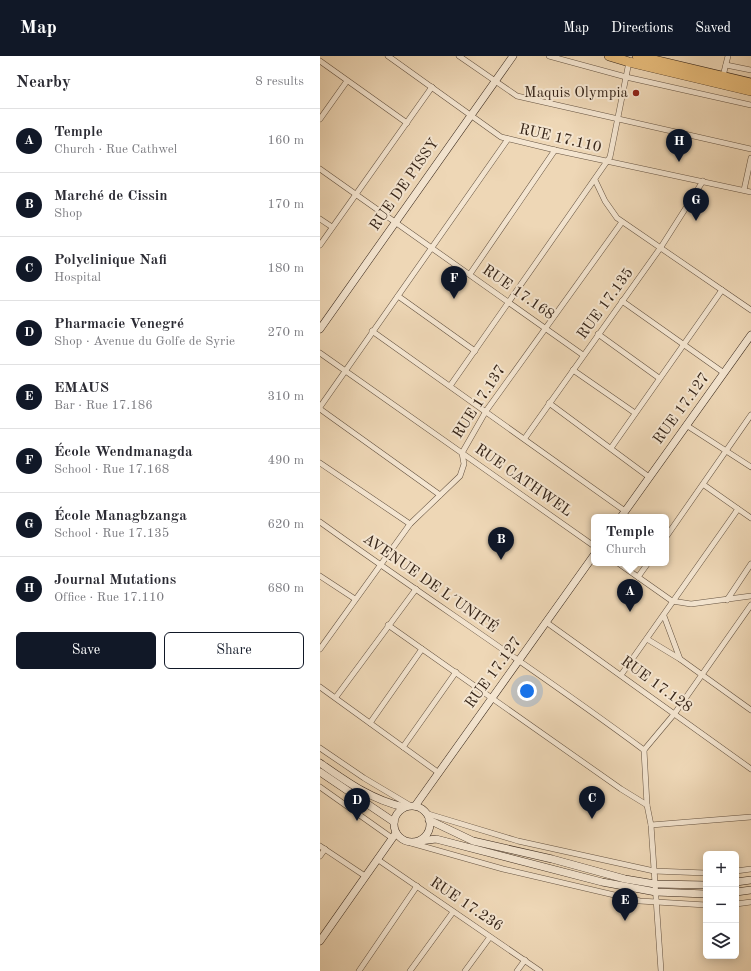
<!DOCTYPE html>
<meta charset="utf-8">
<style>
:root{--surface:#fff;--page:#f2f2f3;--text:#2b2b33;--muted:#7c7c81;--line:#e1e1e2;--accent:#111827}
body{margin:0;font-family:"Old Standard TT",serif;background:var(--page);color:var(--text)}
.controls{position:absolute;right:12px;bottom:12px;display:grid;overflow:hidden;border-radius:6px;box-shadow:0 2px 10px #0003}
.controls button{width:36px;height:36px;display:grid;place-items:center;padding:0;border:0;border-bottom:1px solid var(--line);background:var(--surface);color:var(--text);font:20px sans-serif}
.you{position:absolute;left:207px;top:635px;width:14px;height:14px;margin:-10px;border:3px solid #fff;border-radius:50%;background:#1a73e8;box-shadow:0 0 0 6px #1a73e833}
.badge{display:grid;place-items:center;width:26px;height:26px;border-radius:50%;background:var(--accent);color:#fff;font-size:13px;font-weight:700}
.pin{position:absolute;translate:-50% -33px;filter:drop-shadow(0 1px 2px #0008)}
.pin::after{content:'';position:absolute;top:21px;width:14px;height:12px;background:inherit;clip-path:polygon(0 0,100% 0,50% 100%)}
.popup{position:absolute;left:271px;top:458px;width:78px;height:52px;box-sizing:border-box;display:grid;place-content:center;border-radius:6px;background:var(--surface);filter:drop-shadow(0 1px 3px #0005);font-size:13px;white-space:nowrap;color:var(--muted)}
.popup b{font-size:15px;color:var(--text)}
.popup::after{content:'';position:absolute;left:50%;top:100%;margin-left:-8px;border:8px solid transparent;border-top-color:var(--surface)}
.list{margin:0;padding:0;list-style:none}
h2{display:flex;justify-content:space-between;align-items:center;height:52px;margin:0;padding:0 16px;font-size:17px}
h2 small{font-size:13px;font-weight:400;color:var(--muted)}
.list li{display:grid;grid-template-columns:26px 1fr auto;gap:12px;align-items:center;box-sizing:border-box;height:64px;padding:0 16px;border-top:1px solid var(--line)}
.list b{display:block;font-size:15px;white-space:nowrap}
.list p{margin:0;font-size:13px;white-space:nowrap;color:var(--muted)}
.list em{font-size:13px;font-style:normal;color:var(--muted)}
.actions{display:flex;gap:8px;padding:12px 16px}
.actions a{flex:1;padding:9px 0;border:1px solid var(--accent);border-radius:6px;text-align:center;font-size:14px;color:var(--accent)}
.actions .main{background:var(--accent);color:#fff}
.icon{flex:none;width:22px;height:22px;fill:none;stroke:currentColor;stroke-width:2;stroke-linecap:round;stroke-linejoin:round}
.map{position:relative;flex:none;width:431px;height:915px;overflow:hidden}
header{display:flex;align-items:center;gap:24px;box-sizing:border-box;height:56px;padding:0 20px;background:var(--accent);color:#fff}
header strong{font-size:19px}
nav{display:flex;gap:22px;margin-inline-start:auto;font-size:14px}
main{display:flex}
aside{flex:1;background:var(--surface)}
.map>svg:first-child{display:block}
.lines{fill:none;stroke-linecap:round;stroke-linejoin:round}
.street-casing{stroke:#645240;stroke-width:6}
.secondary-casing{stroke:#362519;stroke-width:8}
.highway-casing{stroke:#362519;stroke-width:10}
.street{stroke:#f4e5d0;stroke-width:5}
.secondary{stroke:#f4e5d0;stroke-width:7}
.highway{stroke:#e7bc7b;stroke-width:9}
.poi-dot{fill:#8f2418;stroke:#f4e5d0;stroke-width:1.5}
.labels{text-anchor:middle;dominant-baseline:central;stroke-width:4;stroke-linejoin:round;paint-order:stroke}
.poi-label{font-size:15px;fill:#362519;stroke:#f4e5d0;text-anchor:end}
.street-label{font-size:15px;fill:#362519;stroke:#f4e5d0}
</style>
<header>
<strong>Map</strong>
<nav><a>Map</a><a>Directions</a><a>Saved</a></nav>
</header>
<main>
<aside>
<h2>Nearby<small>8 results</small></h2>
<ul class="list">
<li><span class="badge">A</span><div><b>Temple</b><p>Church · Rue Cathwel</p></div><em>160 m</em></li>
<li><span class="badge">B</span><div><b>Marché de Cissin</b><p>Shop</p></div><em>170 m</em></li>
<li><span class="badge">C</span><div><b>Polyclinique Nafi</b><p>Hospital</p></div><em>180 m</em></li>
<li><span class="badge">D</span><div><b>Pharmacie Venegré</b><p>Shop · Avenue du Golfe de Syrie</p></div><em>270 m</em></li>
<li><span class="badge">E</span><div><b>EMAUS</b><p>Bar · Rue 17.186</p></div><em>310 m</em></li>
<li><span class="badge">F</span><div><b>École Wendmanagda</b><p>School · Rue 17.168</p></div><em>490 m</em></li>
<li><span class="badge">G</span><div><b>École Managbzanga</b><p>School · Rue 17.135</p></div><em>620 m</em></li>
<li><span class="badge">H</span><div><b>Journal Mutations</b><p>Office · Rue 17.110</p></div><em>680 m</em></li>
</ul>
<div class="actions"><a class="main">Save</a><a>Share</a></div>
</aside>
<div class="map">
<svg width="431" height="915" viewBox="0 0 431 915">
<rect width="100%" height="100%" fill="#eed7b6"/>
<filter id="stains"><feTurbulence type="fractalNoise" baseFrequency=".005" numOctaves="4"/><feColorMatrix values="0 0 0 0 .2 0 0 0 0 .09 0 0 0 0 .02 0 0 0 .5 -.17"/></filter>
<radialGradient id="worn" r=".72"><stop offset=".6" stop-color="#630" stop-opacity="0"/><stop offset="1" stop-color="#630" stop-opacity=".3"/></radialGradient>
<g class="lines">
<g class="street-casing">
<g id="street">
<path d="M68,0L181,81L235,94L431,136"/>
<path d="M139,0L197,40L431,93"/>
<path d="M229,0L306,21L431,49"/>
<path d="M0,5L87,67"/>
<path d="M406,9L431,14"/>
<path d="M403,20L408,0"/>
<path d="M0,63L27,25"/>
<path d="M0,113L263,299"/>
<path d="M275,124L285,145L297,162L431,254"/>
<path d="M424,134L431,102"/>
<path d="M0,163L12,171"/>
<path d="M0,189L112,31"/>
<path d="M150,218L235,94"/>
<path d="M78,240L155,295"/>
<path d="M302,245L404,317"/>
<path d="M52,275L305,455"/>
<path d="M278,278L339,322"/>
<path d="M0,297L274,490"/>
<path d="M253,314L315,357"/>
<path d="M130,330L290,101L309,6"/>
<path d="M229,347L329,421"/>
<path d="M0,351L188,83"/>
<path d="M0,353L120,439"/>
<path d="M366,369L431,411"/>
<path d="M205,382L341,191L383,125"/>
<path d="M291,392L402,234"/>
<path d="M0,407L90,468"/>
<path d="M384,429L431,462"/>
<path d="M0,466C107,543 218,615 324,694"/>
<path d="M346,481L431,359"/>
<path d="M298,507L352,545L371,548L431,540"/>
<path d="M0,520L35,543"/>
<path d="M318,521L328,507"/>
<path d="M407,544L431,508"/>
<path d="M344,560L360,603"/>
<path d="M226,566L431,713"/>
<path d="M68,569L301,733L327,749"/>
<path d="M327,583L360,603L431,654"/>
<path d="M0,593L90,468L140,420L144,408L142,397L166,355L302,166"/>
<path d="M301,619L418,453"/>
<path d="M0,631L119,717"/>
<path d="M16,641L96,533"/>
<path d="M50,667L102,593"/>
<path d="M83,691L136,616"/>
<path d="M0,692L44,722L91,750"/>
<path d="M0,731L72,782"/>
<path d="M105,757L198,785L334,815L386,817"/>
<path d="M331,769L431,761"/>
<path d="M91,787L183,813L320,845L386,849"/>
<path d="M0,790L45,820"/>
<path d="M0,800L5,793"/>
<path d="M57,803L220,915"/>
<path d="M416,815L431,813"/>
<path d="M416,848L431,846"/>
<path d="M39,915L97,830"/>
<path d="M90,915L133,856"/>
<path d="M145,915L170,881"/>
<path d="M197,915L205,904"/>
<path d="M341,915L331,769L327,749L324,694L355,657L431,549"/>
</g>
</g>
<g class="secondary-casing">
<g id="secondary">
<path d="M0,273L193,0"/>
<path d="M301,461L431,279"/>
<path d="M0,707C27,726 52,744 84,751"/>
<path d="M0,716L74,766"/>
<path d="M95,750L274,499"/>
<circle cx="92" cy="768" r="18"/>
<path d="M109,764L153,785L232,803L305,823L335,828L386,829"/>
<path d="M100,785L116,783L282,826L336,836L386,838"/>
<path d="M416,826L431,824"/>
<path d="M416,836L431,834"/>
<path d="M0,885L76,777"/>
</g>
</g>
<g class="highway-casing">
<g id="highway">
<path d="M289,0L309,6L431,35"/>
<path d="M317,0L431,27"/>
</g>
</g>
<use href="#street" class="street"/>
<use href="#secondary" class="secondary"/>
<use href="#highway" class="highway"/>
</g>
<circle class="poi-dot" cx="316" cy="37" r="4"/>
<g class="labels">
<g class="poi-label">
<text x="308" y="37">Maquis Olympia</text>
</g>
<g class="street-label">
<text transform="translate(240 83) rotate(13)">RUE 17.110</text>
<text transform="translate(85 129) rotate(-55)">RUE DE PISSY</text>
<text transform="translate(198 237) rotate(35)">RUE 17.168</text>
<text transform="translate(286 248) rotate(-54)">RUE 17.135</text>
<text transform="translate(160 346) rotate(-57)">RUE 17.137</text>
<text transform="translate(362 353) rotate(-54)">RUE 17.127</text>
<text transform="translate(203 425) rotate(35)">RUE CATHWEL</text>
<text transform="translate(110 528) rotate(35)">AVENUE DE L´UNITÉ</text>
<text transform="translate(174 617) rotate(-54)">RUE 17.127</text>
<text transform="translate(336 629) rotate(36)">RUE 17.128</text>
<text transform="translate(146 849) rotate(34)">RUE 17.236</text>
</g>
</g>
<rect width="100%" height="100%" filter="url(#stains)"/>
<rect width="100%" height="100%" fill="url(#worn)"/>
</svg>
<div class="controls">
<button>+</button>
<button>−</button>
<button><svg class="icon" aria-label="layers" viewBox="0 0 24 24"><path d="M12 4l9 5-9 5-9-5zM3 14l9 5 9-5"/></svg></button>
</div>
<div class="you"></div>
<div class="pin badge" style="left:310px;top:556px">A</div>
<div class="popup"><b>Temple</b>Church</div>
<div class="pin badge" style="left:181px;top:504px">B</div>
<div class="pin badge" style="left:272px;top:763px">C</div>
<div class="pin badge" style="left:37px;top:765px">D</div>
<div class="pin badge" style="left:305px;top:865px">E</div>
<div class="pin badge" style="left:134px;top:243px">F</div>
<div class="pin badge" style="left:376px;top:165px">G</div>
<div class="pin badge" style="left:359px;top:106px">H</div>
</div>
</main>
